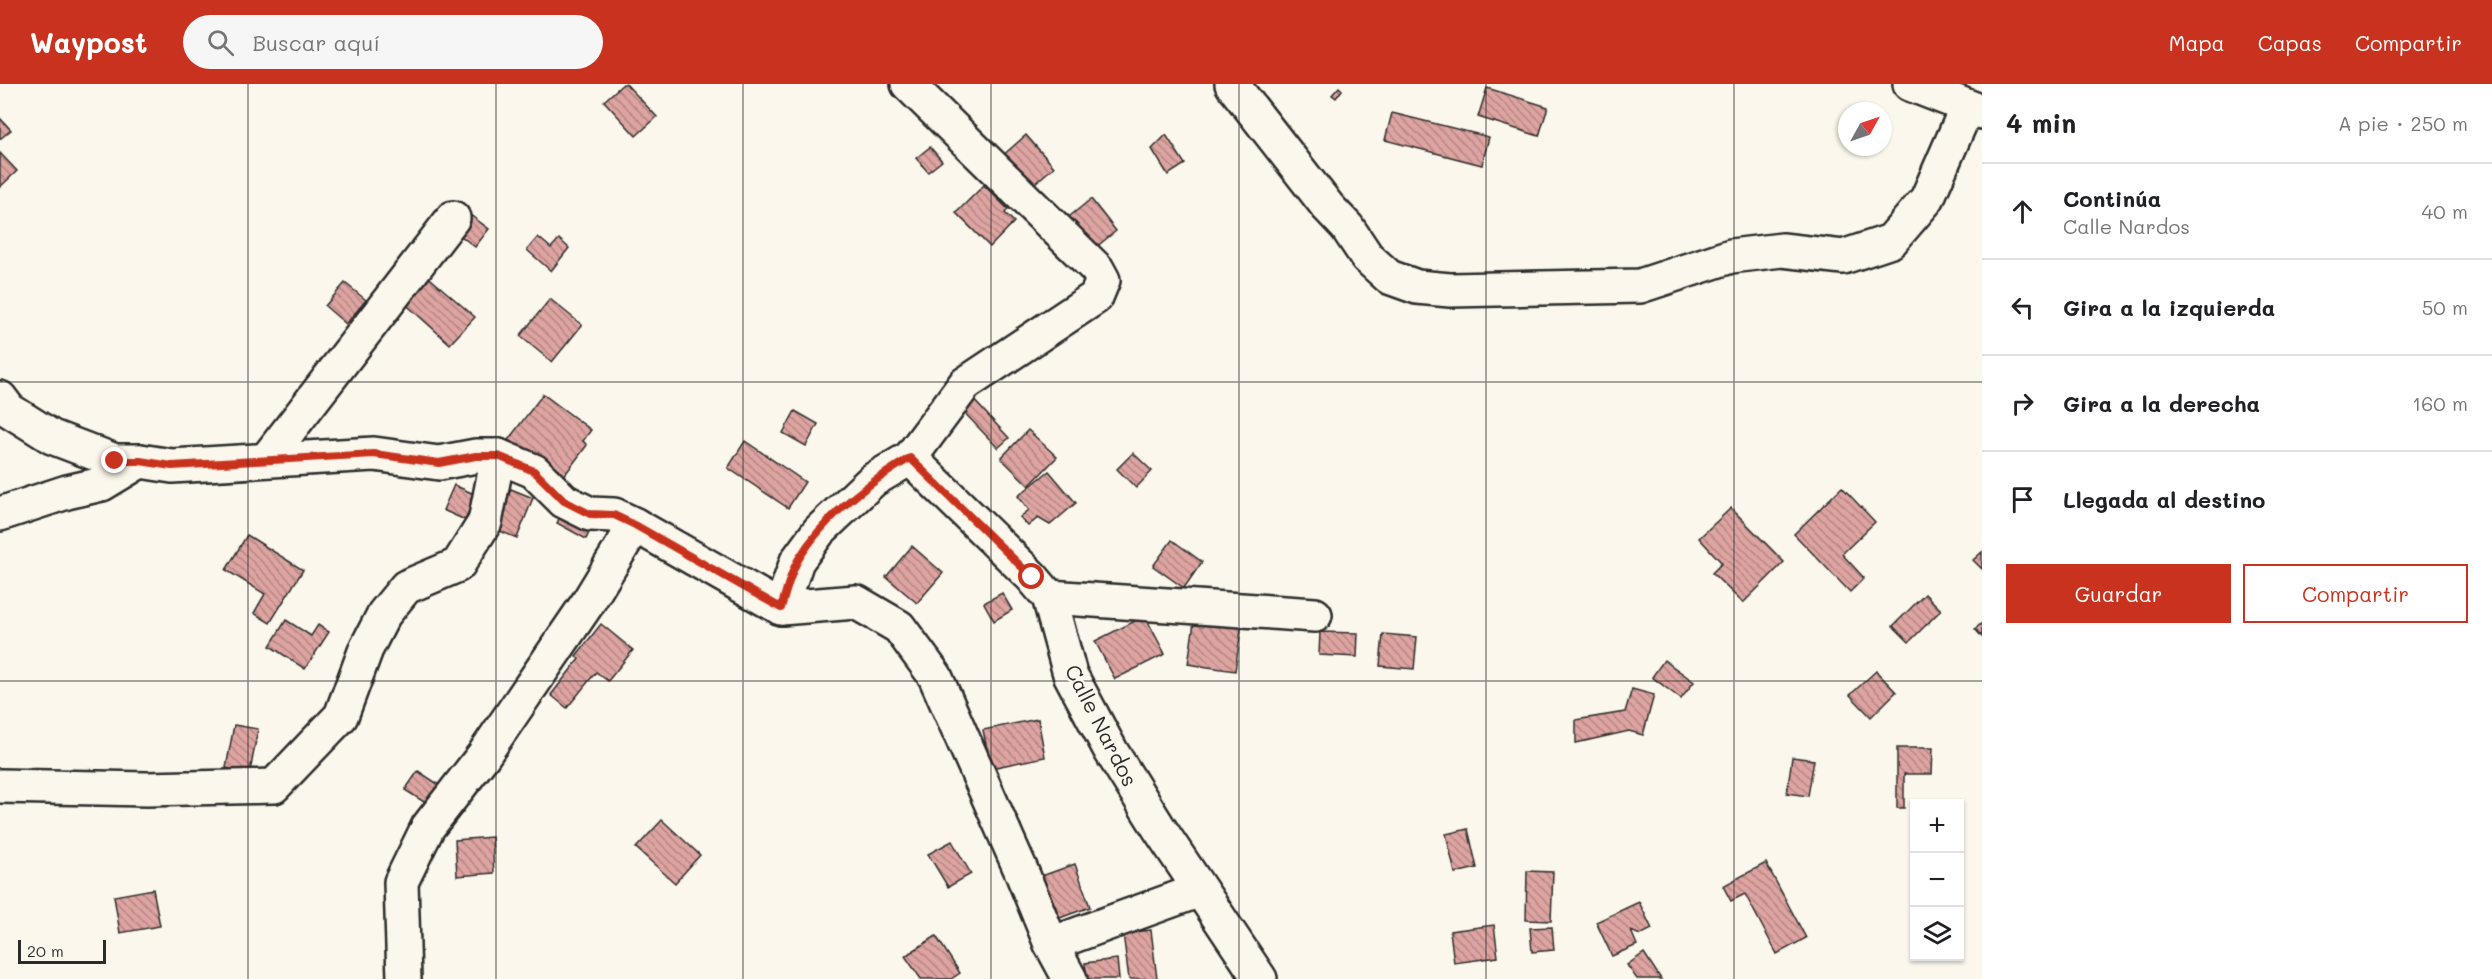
<!DOCTYPE html>
<html lang="es">
<meta charset="utf-8">
<style>
:root{--surface:#fff;--page:#f6f6f6;--text:#202124;--muted:#757577;--line:#e0e0e0;--accent:#c8321e}
body{margin:0;font-family:Mali,sans-serif;background:var(--page);color:var(--text)}
.controls{position:absolute;right:18px;bottom:18px;display:grid;overflow:hidden;border-radius:0px;box-shadow:0 2px 4px #0004}
.controls button{width:54px;height:54px;display:grid;place-items:center;padding:0;border:0;border-bottom:2px solid var(--line);background:var(--surface);color:var(--text);font:30px sans-serif}
.compass{position:absolute;left:1838px;top:18px;width:54px;height:54px;border-radius:50%;background:var(--surface);box-shadow:0 2px 4px #0004;rotate:50deg}
.scale{position:absolute;left:18px;bottom:15px;width:88px;box-sizing:border-box;padding-left:6px;border:3px solid #2b2b2b;border-top:0;font-size:16px;line-height:21px;white-space:nowrap;color:#2b2b2b;-webkit-text-stroke:4px #fbf7ec;paint-order:stroke}
.stop{position:absolute;width:18px;height:18px;margin:-14px;border:4px solid #c8321e;border-radius:50%;background:#fff}
.stop.end{background:#c8321e;border-color:#fff;box-shadow:0 2px 6px #0008}
.list{margin:0;padding:0;list-style:none}
h2{display:flex;justify-content:space-between;align-items:center;height:78px;margin:0;padding:0 24px;font-size:26px}
h2 small{font-size:20px;font-weight:400;color:var(--muted)}
.list li{display:grid;grid-template-columns:39px 1fr auto;gap:18px;align-items:center;box-sizing:border-box;height:96px;padding:0 24px;border-top:2px solid var(--line)}
.list b{display:block;font-size:22px;white-space:nowrap}
.list p{margin:0;font-size:20px;white-space:nowrap;color:var(--muted)}
.list em{font-size:20px;font-style:normal;color:var(--muted)}
.actions{display:flex;gap:12px;padding:18px 24px}
.actions a{flex:1;padding:14px 0;border:2px solid var(--accent);border-radius:0px;text-align:center;font-size:21px;color:var(--accent)}
.actions .main{background:var(--accent);color:#fff}
.icon{flex:none;width:33px;height:33px;fill:none;stroke:currentColor;stroke-width:2;stroke-linecap:round;stroke-linejoin:round}
.map{position:relative;flex:none;width:1982px;height:895px;overflow:hidden}
header{display:flex;align-items:center;gap:36px;box-sizing:border-box;height:84px;padding:0 30px;background:var(--accent);color:#fff}
header strong{font-size:28px}
nav{display:flex;gap:33px;margin-inline-start:auto;font-size:21px}
.search{width:420px;height:54px;background:var(--page);display:flex;align-items:center;gap:15px;box-sizing:border-box;padding:0 21px;border-radius:33px;color:var(--muted);font-size:22px}
main{display:flex}
aside{flex:1;background:var(--surface)}
.map>svg:first-child{display:block}
.building{fill:url(#building-back-hatch);stroke:#2b2b2b;stroke-width:1.5}
.lines{fill:none;stroke-linecap:round;stroke-linejoin:round}
.minor-casing{stroke:#2b2b2b;stroke-width:38}
.minor{stroke:#fbf7ec;stroke-width:33}
.route{stroke:#c8321e;stroke-width:8}
.grid{fill:none;stroke:#2b2b2b;stroke-width:1.5;stroke-opacity:0.55}
.labels{text-anchor:middle;dominant-baseline:central;stroke-width:4.5;stroke-linejoin:round;paint-order:stroke}
.street-label{font-size:21px;fill:#2b2b2b;stroke:#fbf7ec}
</style>
<header>
<strong>Waypost</strong>
<div class="search"><svg class="icon" aria-label="search" viewBox="0 0 24 24"><circle cx="10" cy="10" r="6"/><path d="M15 15l6 6"/></svg>Buscar aquí</div>
<nav><a>Mapa</a><a>Capas</a><a>Compartir</a></nav>
</header>
<main>
<div class="map">
<svg width="1982" height="895" viewBox="0 0 1982 895">
<defs>
<pattern id="building-back-hatch" width="6" height="6" patternUnits="userSpaceOnUse" patternTransform="scale(1.5)"><rect width="6" height="6" fill="#dea4a1"/><path d="M-1 5l2 2M0 0l6 6M5-1l2 2" fill="none" stroke="#b48683"/></pattern>
</defs>
<rect width="100%" height="100%" fill="#fbf7ec"/>
<filter id="ink" filterUnits="userSpaceOnUse"><feTurbulence type="fractalNoise" baseFrequency=".0167" numOctaves="2"/><feDisplacementMap in="SourceGraphic" scale="12" xChannelSelector="R" yChannelSelector="G"/><feConvolveMatrix kernelMatrix="1 2 1 2 8 2 1 2 1" color-interpolation-filters="sRGB"/></filter>
<g filter="url(#ink)">
<g class="building">
<path d="M623,0H626L657,33L636,52L604,17Z"/>
<path d="M1339,3L1342,6L1336,14L1332,11Z"/>
<path d="M1487,4L1548,23L1539,52L1478,33Z"/>
<path d="M1392,29L1489,53L1482,81L1385,56Z"/>
<path d="M0,34L11,46L0,55Z"/>
<path d="M1026,51L1054,83L1028,105L1001,73Z"/>
<path d="M1166,51L1185,80L1168,91L1152,65Z"/>
<path d="M930,63L942,77L928,88L916,74Z"/>
<path d="M0,69L17,87L0,103Z"/>
<path d="M984,101L1008,125L1005,129L1014,138L990,163L956,129Z"/>
<path d="M1091,115L1116,147L1090,168L1065,136Z"/>
<path d="M469,130L489,145L475,163L456,148Z"/>
<path d="M538,153L551,164L559,155L569,164L551,187L527,166Z"/>
<path d="M424,189L475,233L450,260L401,216Z"/>
<path d="M345,199L366,216L346,240L325,222Z"/>
<path d="M550,215L582,241L552,278L520,252Z"/>
<path d="M543,310L591,346L583,357L587,361L561,396L508,356Z"/>
<path d="M971,313L1009,354L998,364L959,323Z"/>
<path d="M795,327L818,340L806,362L783,349Z"/>
<path d="M1028,346L1057,373L1029,402L1001,374Z"/>
<path d="M745,357L805,398L788,424L728,384Z"/>
<path d="M1133,369L1152,387L1136,404L1117,385Z"/>
<path d="M1049,387L1076,419L1050,441L1038,434L1028,442L1020,433L1029,426L1018,412Z"/>
<path d="M454,401L476,411L465,436L443,426Z"/>
<path d="M1842,403L1875,438L1842,470L1864,494L1850,508L1794,450Z"/>
<path d="M511,405L533,414L517,454L495,445Z"/>
<path d="M1731,424L1784,478L1743,519L1712,489L1722,479L1699,454Z"/>
<path d="M563,427L592,443L586,455L557,439Z"/>
<path d="M247,451L303,486L270,539L254,529L265,510L226,486Z"/>
<path d="M1172,456L1202,478L1184,504L1153,482Z"/>
<path d="M912,462L943,489L917,519L886,493Z"/>
<path d="M1982,468V485L1973,476Z"/>
<path d="M1002,509L1012,526L994,537L984,519Z"/>
<path d="M1925,510L1941,526L1909,558L1893,542Z"/>
<path d="M1145,532L1165,570L1115,595L1095,557Z"/>
<path d="M1195,532L1242,539L1235,587L1188,580Z"/>
<path d="M286,536L311,552L318,541L329,548L305,585L270,562Z"/>
<path d="M1982,539V553L1975,545Z"/>
<path d="M601,540L633,566L608,597L596,588L567,624L551,611L579,575L576,572Z"/>
<path d="M1320,548L1358,549L1357,573L1319,571Z"/>
<path d="M1383,550L1417,553L1414,585L1380,582Z"/>
<path d="M1664,576L1694,598L1681,615L1652,593Z"/>
<path d="M1876,587L1896,608L1871,633L1850,611Z"/>
<path d="M1632,605L1654,611L1643,651L1629,647L1576,659V636L1625,628Z"/>
<path d="M1038,635L1045,673L991,684L983,646Z"/>
<path d="M234,641L258,645L250,688L226,684Z"/>
<path d="M1897,664H1933L1932,690H1904V724H1897Z"/>
<path d="M1792,673L1814,676L1808,712L1787,709Z"/>
<path d="M418,687L444,704L432,723L405,706Z"/>
<path d="M662,736L700,771L675,799L636,764Z"/>
<path d="M1468,745L1477,784L1455,789L1446,750Z"/>
<path d="M492,753L494,789L457,792L455,756Z"/>
<path d="M952,757L971,790L948,803L928,770Z"/>
<path d="M1766,779L1806,854L1777,870L1745,810L1731,817L1723,802Z"/>
<path d="M1075,780L1090,823L1054,836L1039,793Z"/>
<path d="M1527,787L1553,788L1551,837L1526,836Z"/>
<path d="M153,805L160,842L120,849L114,812Z"/>
<path d="M1639,818L1652,845L1640,851L1631,847L1637,861L1612,872L1596,838Z"/>
<path d="M1494,841L1498,873L1454,879L1450,847Z"/>
<path d="M1552,843L1554,866L1532,868L1530,844Z"/>
<path d="M1151,846L1157,895H1129L1123,849Z"/>
<path d="M936,852L960,889L951,895H921L905,872Z"/>
<path d="M1644,869L1661,895H1637L1627,881Z"/>
<path d="M1117,875L1119,895H1087L1085,879Z"/>
</g>
<g class="lines">
<g class="minor-casing">
<g id="minor">
<path d="M1232,0L1328,123L1347,143L1367,173L1389,193L1417,203L1450,206L1640,202L1731,172L1782,166L1843,173L1891,157L1927,115L1967,23"/>
<path d="M1910,0L1982,28"/>
<path d="M0,314L9,326L52,353L115,377H140L172,382L374,370L439,379L476,372H498L534,387L564,417L590,430L614,431L635,441L781,524L856,518L899,543L935,592L1020,784L1051,860L1070,895"/>
<path d="M910,374L1032,493L1049,513L1070,590L1111,667L1159,744L1260,895"/>
<path d="M266,376L453,134"/>
<path d="M0,430L67,408L102,400L140,377"/>
<path d="M1049,513L1315,531"/>
<path d="M781,524L797,477L819,447L873,396L910,374L965,300L1096,213L1103,196L1097,185L908,0"/>
<path d="M0,702L147,705L274,702L341,632L366,565L384,530L406,503L458,481L485,438L498,372"/>
<path d="M1051,860L1200,806"/>
<path d="M404,895L401,798L428,743L483,672L587,520L635,441"/>
</g>
</g>
<use href="#minor" class="minor"/>
</g>
</g>
<g class="lines" filter="url(#ink)">
<path class="route" d="M115,377H140L172,382L374,370L439,379L476,372H498L534,387L564,417L590,430L614,431L635,441L781,524C786,508 790,490 798,476C824,433 868,399 910,374L1032,493"/>
</g>
<path class="grid" d="M248,0V895M496,0V895M743,0V895M991,0V895M1239,0V895M1486,0V895M1734,0V895M0,298H1982M0,597H1982"/>
<g class="labels">
<g class="street-label">
<text transform="translate(1102 641) rotate(63)">Calle Nardos</text>
</g>
</g>
</svg>
<div class="controls">
<button>+</button>
<button>−</button>
<button><svg class="icon" aria-label="layers" viewBox="0 0 24 24"><path d="M12 4l9 5-9 5-9-5zM3 14l9 5 9-5"/></svg></button>
</div>
<svg class="compass" viewBox="-18 -18 36 36"><path d="M0-13l5 13h-10z" fill="#e53935"/><path d="M0 13l5-13h-10z" fill="#757577"/></svg>
<div class="scale">20 m</div>
<div class="stop" style="left:1032px;top:493px"></div>
<div class="stop end" style="left:115px;top:377px"></div>
</div>
<aside>
<h2>4 min<small>A pie · 250 m</small></h2>
<ul class="list">
<li><svg class="icon" aria-label="ahead" viewBox="0 0 24 24"><path d="M12 20V5M6 11l6-6 6 6"/></svg><div><b>Continúa</b><p>Calle Nardos</p></div><em>40 m</em></li>
<li><svg class="icon" aria-label="left" viewBox="0 0 24 24"><path d="M17 20v-9H6M10 6l-5 5 5 5"/></svg><div><b>Gira a la izquierda</b></div><em>50 m</em></li>
<li><svg class="icon" aria-label="right" viewBox="0 0 24 24"><path d="M7 20v-9h11M14 6l5 5-5 5"/></svg><div><b>Gira a la derecha</b></div><em>160 m</em></li>
<li><svg class="icon" aria-label="arrive" viewBox="0 0 24 24"><path d="M6 21V4h12l-3 4 3 4H6"/></svg><div><b>Llegada al destino</b></div></li>
</ul>
<div class="actions"><a class="main">Guardar</a><a>Compartir</a></div>
</aside>
</main>
